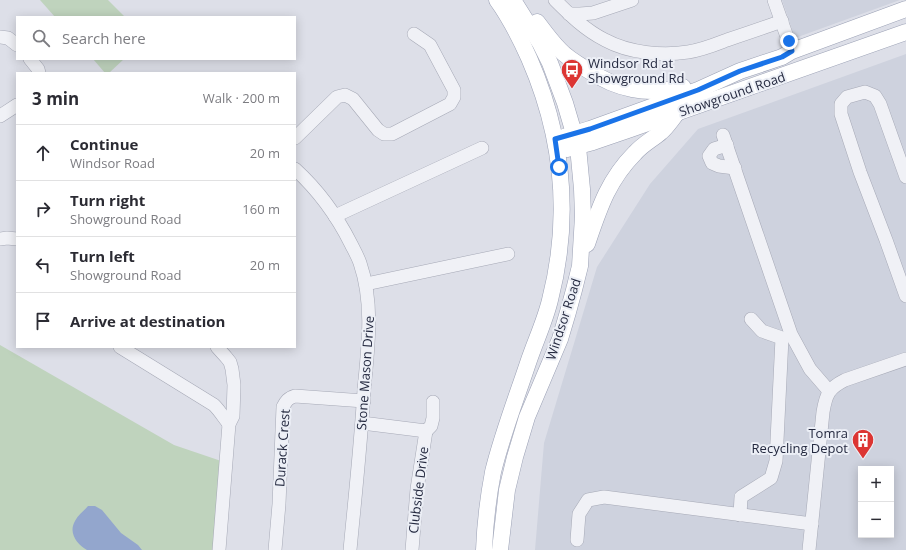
<!DOCTYPE html>
<meta charset="utf-8">
<style>
:root{--surface:#fff;--page:#f2f2f3;--text:#2b2b33;--muted:#7c7c81;--line:#e1e1e2}
body{margin:0;font-family:"Open Sans",sans-serif;background:var(--page);color:var(--text)}
.controls{position:absolute;right:12px;bottom:12px;display:grid;overflow:hidden;border-radius:0px;box-shadow:0 2px 10px #0003}
.controls button{width:36px;height:36px;display:grid;place-items:center;padding:0;border:0;border-bottom:1px solid var(--line);background:var(--surface);color:var(--text);font:20px sans-serif}
.stop{position:absolute;width:12px;height:12px;margin:-9px;border:3px solid #1a73e8;border-radius:50%;background:#fff}
.stop.end{background:#1a73e8;border-color:#fff;box-shadow:0 1px 4px #0008}
.list{margin:0;padding:0;list-style:none}
h2{display:flex;justify-content:space-between;align-items:center;height:52px;margin:0;padding:0 16px;font-size:17px}
h2 small{font-size:13px;font-weight:400;color:var(--muted)}
.list li{display:grid;grid-template-columns:26px 1fr auto;gap:12px;align-items:center;box-sizing:border-box;height:56px;padding:0 16px;border-top:1px solid var(--line)}
.list b{display:block;font-size:15px;white-space:nowrap}
.list p{margin:0;font-size:13px;white-space:nowrap;color:var(--muted)}
.list em{font-size:13px;font-style:normal;color:var(--muted)}
.icon{flex:none;width:22px;height:22px;fill:none;stroke:currentColor;stroke-width:2;stroke-linecap:round;stroke-linejoin:round}
.map{position:relative;flex:none;width:906px;height:550px;overflow:hidden}
.search{position:absolute;background:var(--surface);box-shadow:0 2px 10px #0003;left:16px;top:16px;width:280px;height:44px;display:flex;align-items:center;gap:10px;box-sizing:border-box;padding:0 14px;border-radius:0px;color:var(--muted);font-size:15px}
.panel{position:absolute;background:var(--surface);box-shadow:0 2px 10px #0003;left:16px;top:72px;width:280px;height:276px;border-radius:0px}
.map>svg:first-child{display:block}
.built{fill:#ced2de;fill-rule:evenodd}
.green{fill:#bfd3bd}
.water{fill:#93a6cd}
.lines{fill:none;stroke-linecap:round;stroke-linejoin:round}
.minor-casing{stroke:#a6a9b6;stroke-width:14}
.major-casing{stroke:#9ba1b5;stroke-width:17}
.minor{stroke:#f0f1f6;stroke-width:13}
.major{stroke:#fff;stroke-width:16}
.route{stroke:#1a73e8;stroke-width:5}
.labels{text-anchor:middle;dominant-baseline:central;stroke-width:4;stroke-linejoin:round;paint-order:stroke}
.poi-label{font-size:13px;fill:#252a40;stroke:#eceff6;text-anchor:start}
.street-label{font-size:13px;fill:#252a40;stroke:#eceff6}
</style>
<div class="map">
<svg width="906" height="550" viewBox="0 0 906 550">
<rect width="100%" height="100%" fill="#dddfe8"/>
<g class="built">
<path d="M782,0H900L795,38Z"/>
<path d="M906,54V550H535L544,443L597,267L650,184L698,129ZM861,469H891V535H861Z"/>
</g>
<g class="green">
<path d="M40,0H108L125,17H55Z"/>
<path d="M93,59H124L109,73H105Z"/>
<path d="M0,345L174,445L227,463L219,550H0Z"/>
</g>
<path class="water" d="M88,506H95L102,510L121,533L138,545L142,550H87C77,544 68,533 75,521C78,515 84,511 88,506Z"/>
<g class="lines">
<g class="minor-casing">
<g id="minor">
<path d="M555,0C570,15 585,30 605,40C629,53 662,56 688,52C702,50 714,45 727,40C745,34 763,28 782,21"/>
<path d="M774,0L792,51"/>
<path d="M569,14H580L593,13L632,0"/>
<path d="M0,37L8,38L17,45"/>
<path d="M30,59L38,69L39,73"/>
<path d="M0,116L17,105"/>
<path d="M723,135L791,334L810,369L829,391"/>
<path d="M295,138L337,97L345,95L353,99L378,130L384,134H392L450,104L454,97V90L430,45L414,34"/>
<path d="M727,145L714,149L709,156L712,163L719,166L735,168"/>
<path d="M295,169C318,190 337,216 351,244C354,250 358,257 360,263C374,304 368,348 364,390C361,443 355,497 350,550"/>
<path d="M906,177L880,104L875,96L865,92L847,97L841,104V114L860,172L886,240L906,296"/>
<path d="M335,216L482,148"/>
<path d="M0,239L7,238L17,239"/>
<path d="M366,284L508,254"/>
<path d="M120,347L214,405C220,411 224,418 229,424"/>
<path d="M217,347L226,357L230,362L232,369L234,385L233,416L229,424L219,550"/>
<path d="M362,423L426,431L431,426L433,418V402"/>
<path d="M740,515L741,497L771,478L776,461L782,338L762,331L751,319"/>
<path d="M577,540L579,514L588,500L604,497L812,524"/>
<path d="M275,550L279,504L283,407C286,401 288,398 295,396L364,401"/>
<path d="M412,550L417,489L426,431"/>
<path d="M809,550L823,412C826,394 829,388 845,380L906,359"/>
</g>
</g>
<g class="major-casing">
<g id="major">
<path d="M537,22C544,31 551,41 559,49C566,57 576,63 586,69C618,90 646,96 683,87"/>
<path d="M564,137L590,129L698,90L740,71L782,57L792,51L906,9"/>
<path d="M567,149L593,142L631,129L906,32"/>
<path d="M587,244C599,209 608,180 635,153C643,144 653,139 661,132C667,127 672,119 677,113"/>
<path d="M484,550C485,524 488,498 493,472C502,435 516,399 528,363C535,342 545,321 550,300C571,218 563,136 529,58C520,38 510,18 497,0"/>
<path d="M500,550L507,490L515,457L527,417L560,339L568,312L574,290L580,266L583,216L582,189L578,147L565,103L550,63L540,43L513,0"/>
</g>
</g>
<use href="#minor" class="minor"/>
<use href="#major" class="major"/>
</g>
<g class="lines">
<path class="route" d="M559,167L555,139L590,129L698,90L740,71L782,57L792,51L789,41"/>
</g>
<defs>
<g id="bus-pin" transform="scale(1.15)"><path d="M0 17L-7.5 6A9.5 9.5 0 1 1 7.5 6Z" fill="#dc3533" stroke="#eceff6"/><path d="M-5-6H5V4H4V6H2V4H-2V6H-4V4H-5ZM-3.5-4V0h7V-4ZM-3.5 1.2v1.5H-2V1.2ZM2 1.2v1.5H3.5V1.2Z" fill="#fff"/></g>
<g id="building-pin" transform="scale(1.15)"><path d="M0 17L-7.5 6A9.5 9.5 0 1 1 7.5 6Z" fill="#dc3533" stroke="#eceff6"/><path d="M-4-6H4V6H1V3H-1V6H-4ZM-2.5-4.3h1.7v1.8h-1.7ZM.8-4.3h1.7v1.8H.8ZM-2.5-1h1.7V.8h-1.7ZM.8-1h1.7V.8H.8Z" fill="#fff"/></g>
</defs>
<g fill-rule="evenodd">
<use href="#bus-pin" x="572" y="70"/>
<use href="#building-pin" x="863" y="440"/>
</g>
<g class="labels">
<g class="poi-label">
<text x="588" y="63">Windsor Rd at<tspan x="588" dy="15">Showground Rd</tspan></text>
<text x="848" y="433" text-anchor="end">Tomra<tspan x="848" dy="15">Recycling Depot</tspan></text>
</g>
<g class="street-label">
<text transform="translate(732 94) rotate(-19)">Showground Road</text>
<text transform="translate(563 319) rotate(-72)">Windsor Road</text>
<text transform="translate(365 373) rotate(-86)">Stone Mason Drive</text>
<text transform="translate(282 448) rotate(-86)">Durack Crest</text>
<text transform="translate(418 490) rotate(-83)">Clubside Drive</text>
</g>
</g>
</svg>
<div class="controls">
<button>+</button>
<button>−</button>
</div>
<div class="stop" style="left:559px;top:167px"></div>
<div class="stop end" style="left:789px;top:41px"></div>
<div class="search"><svg class="icon" aria-label="search" viewBox="0 0 24 24"><circle cx="10" cy="10" r="6"/><path d="M15 15l6 6"/></svg>Search here</div>
<section class="panel">
<h2>3 min<small>Walk · 200 m</small></h2>
<ul class="list">
<li><svg class="icon" aria-label="ahead" viewBox="0 0 24 24"><path d="M12 20V5M6 11l6-6 6 6"/></svg><div><b>Continue</b><p>Windsor Road</p></div><em>20 m</em></li>
<li><svg class="icon" aria-label="right" viewBox="0 0 24 24"><path d="M7 20v-9h11M14 6l5 5-5 5"/></svg><div><b>Turn right</b><p>Showground Road</p></div><em>160 m</em></li>
<li><svg class="icon" aria-label="left" viewBox="0 0 24 24"><path d="M17 20v-9H6M10 6l-5 5 5 5"/></svg><div><b>Turn left</b><p>Showground Road</p></div><em>20 m</em></li>
<li><svg class="icon" aria-label="arrive" viewBox="0 0 24 24"><path d="M6 21V4h12l-3 4 3 4H6"/></svg><div><b>Arrive at destination</b></div></li>
</ul>
</section>
</div>
